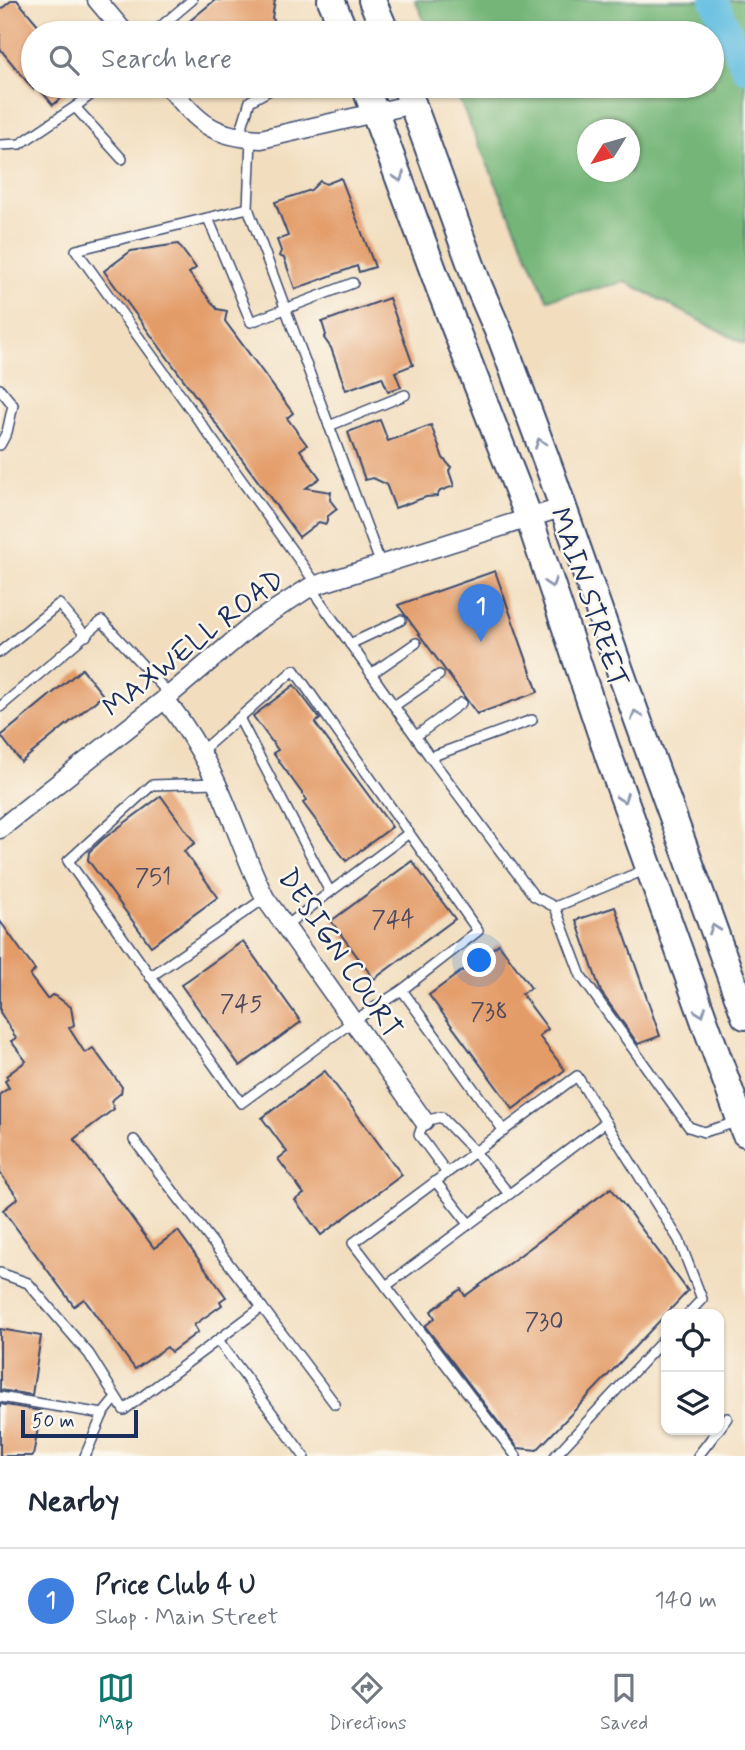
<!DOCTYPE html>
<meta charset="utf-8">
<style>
:root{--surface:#fff;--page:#f2f2f3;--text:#1f2937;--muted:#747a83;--line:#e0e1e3;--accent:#0f766e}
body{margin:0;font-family:Mynerve,sans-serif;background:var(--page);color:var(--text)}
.controls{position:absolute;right:21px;bottom:21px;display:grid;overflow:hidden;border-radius:14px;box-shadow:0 2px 5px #0004}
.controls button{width:63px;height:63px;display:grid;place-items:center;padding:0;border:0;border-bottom:2px solid var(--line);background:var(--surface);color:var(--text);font:35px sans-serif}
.compass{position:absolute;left:577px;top:119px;width:63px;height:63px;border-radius:50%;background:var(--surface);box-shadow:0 2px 5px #0004;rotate:233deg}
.scale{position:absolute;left:21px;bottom:18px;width:117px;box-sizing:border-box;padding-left:7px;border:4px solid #1b2f5e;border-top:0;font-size:19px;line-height:24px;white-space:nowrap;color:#1b2f5e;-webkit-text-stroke:5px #fbf7ec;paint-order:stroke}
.you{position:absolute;left:480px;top:961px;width:24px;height:24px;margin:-18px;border:5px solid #fff;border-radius:50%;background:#1a73e8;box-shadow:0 0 0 10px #1a73e833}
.badge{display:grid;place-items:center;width:46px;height:46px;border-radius:50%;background:var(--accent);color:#fff;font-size:23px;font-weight:700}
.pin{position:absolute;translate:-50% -58px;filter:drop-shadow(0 2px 4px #0008)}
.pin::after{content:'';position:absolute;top:37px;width:24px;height:21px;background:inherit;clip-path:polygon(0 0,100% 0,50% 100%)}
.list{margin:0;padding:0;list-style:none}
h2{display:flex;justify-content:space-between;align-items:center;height:91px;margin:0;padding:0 28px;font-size:30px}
h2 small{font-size:23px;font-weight:400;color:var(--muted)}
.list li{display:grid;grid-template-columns:46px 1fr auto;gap:21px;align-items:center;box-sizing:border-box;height:105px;padding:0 28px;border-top:2px solid var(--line)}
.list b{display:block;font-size:26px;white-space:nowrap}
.list p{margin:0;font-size:23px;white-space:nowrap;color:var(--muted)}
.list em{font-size:23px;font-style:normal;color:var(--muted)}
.icon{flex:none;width:38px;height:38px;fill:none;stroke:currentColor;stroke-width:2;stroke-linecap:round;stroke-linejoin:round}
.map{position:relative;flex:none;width:745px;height:1456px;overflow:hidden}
.search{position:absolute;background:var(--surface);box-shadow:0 2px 5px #0004;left:21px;right:21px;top:21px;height:77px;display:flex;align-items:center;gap:18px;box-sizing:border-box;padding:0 24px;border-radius:38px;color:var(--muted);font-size:26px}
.sheet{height:196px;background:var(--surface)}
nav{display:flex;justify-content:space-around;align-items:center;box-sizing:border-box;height:98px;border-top:2px solid var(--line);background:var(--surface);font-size:19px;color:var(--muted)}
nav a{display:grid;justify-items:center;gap:4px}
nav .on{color:var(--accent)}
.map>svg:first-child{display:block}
.forest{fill:#75b678;stroke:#48726b;stroke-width:2;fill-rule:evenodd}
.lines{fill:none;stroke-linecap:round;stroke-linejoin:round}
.river{stroke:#64bee1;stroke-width:28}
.building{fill:#e39b68}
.service-casing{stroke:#3b496d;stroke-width:12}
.minor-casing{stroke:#3b496d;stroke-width:21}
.secondary-casing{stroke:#3b496d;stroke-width:30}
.service{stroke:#fff;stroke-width:9}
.minor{stroke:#fff;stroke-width:18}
.secondary{stroke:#fff;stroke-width:26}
.oneway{stroke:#8d97ae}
.labels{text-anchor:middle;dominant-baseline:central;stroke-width:5;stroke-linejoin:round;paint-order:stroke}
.number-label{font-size:24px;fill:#4d4a60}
.street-label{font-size:28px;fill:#1b2f5e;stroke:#fbf7ec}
</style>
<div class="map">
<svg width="745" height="1456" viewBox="0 0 745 1456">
<rect width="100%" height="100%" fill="#fbf7ec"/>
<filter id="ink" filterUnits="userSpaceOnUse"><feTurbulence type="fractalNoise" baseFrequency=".0143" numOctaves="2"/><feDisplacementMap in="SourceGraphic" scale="14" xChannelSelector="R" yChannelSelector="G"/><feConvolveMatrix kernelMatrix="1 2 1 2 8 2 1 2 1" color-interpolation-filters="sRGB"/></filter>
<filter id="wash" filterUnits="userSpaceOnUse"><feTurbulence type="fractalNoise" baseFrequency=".00686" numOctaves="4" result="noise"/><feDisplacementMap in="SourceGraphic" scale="28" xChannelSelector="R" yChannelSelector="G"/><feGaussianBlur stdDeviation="1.57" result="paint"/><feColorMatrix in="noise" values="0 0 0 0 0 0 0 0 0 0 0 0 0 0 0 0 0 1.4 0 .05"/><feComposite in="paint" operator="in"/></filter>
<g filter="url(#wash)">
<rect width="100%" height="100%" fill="#f2debf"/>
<path class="forest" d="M415,0H745V344L626,282L547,299L453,86H712V33H430ZM588,130H630V172H588Z"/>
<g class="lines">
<path class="river" d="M714,0L745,68"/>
</g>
<g id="blocks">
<g class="building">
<path d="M12,0H17L45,33H33V89L0,49V10Z"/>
<path d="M215,0H275L272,18L285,33H175Z"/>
<path d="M37,86H76L53,105Z"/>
<path d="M341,178L375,267L359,272L357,266L295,289L284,258L279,256L281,251L277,240L288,236L275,202L311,190L320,181L326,184Z"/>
<path d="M178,244L196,268L189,273L217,309L227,311L225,321L293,413L287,418L307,445L300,450L320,478L306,488L331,492L330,500L337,509L328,516L326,524L319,522L299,537L104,271L131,251Z"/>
<path d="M389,298L413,365L395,372L401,387L388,391L382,377L346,390L331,348L324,338L326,335L322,322Z"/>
<path d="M380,420L388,441L431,425L443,458L451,467L449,471L454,486L440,491L437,496L426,497L395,508L386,484L373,478L365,480L348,432Z"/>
<path d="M495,571L538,692L477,714L398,605Z"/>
<path d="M82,669L103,695L21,762L1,736Z"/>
<path d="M294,685L320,719L315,723L392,827L346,861L303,803L307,800L273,753L278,750L253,716Z"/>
<path d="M161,796L195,843L184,851L218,897L151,946L88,860L89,852L103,839Z"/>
<path d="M412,861L455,919L374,979L331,921Z"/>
<path d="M615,907L660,1036L638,1044L601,992L576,920Z"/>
<path d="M0,921L35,970L30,976L47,999L52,995L57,997L71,1007L74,1025L69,1028L85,1053L93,1048L122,1087L121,1093L111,1101L114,1109L74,1139L154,1248L178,1231L226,1297L220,1301L222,1305L194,1325L198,1332L171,1352L167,1347L135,1369L84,1299L74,1306L3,1210L18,1198L0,1173V1094L9,1088L5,1081L8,1079L6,1076L26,1061L11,1041L16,1038L0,1012Z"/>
<path d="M243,941L301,1022L240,1066L181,985Z"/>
<path d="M499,944L531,988L522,994L548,1029L539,1036L565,1070L513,1109L429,995Z"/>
<path d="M325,1071L402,1175L321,1235L295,1200L304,1194L278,1159L287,1152L262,1118Z"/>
<path d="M611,1188L688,1291L537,1450L518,1448L425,1326L435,1318L431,1311L461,1289L465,1296Z"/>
<path d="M0,1329L41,1336L32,1395L0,1390Z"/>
<path d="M0,1404L41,1411L33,1456H0Z"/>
</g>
</g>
</g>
<g filter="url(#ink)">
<use href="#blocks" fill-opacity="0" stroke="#3b496d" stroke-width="2"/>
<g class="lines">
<g class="service-casing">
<g id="service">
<path d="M153,33L192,0"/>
<path d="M102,86L75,107L122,159"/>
<path d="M239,137L250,101L277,86"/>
<path d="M251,139L248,208L381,565"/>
<path d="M0,145L20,144L75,107"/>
<path d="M248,208L76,250L317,585"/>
<path d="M208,218L251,322L353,283"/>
<path d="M0,389L13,405L7,432L0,445"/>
<path d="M329,426L405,395"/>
<path d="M310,587L430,757L532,720"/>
<path d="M350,644L401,620"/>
<path d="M0,652L59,604L86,636"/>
<path d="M371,674L416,643"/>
<path d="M394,706L439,675"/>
<path d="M0,707L102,621L170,695"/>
<path d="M239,718L330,892L285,927"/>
<path d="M416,736L461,703"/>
<path d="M200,752L294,670L478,931L402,990L504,1131"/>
<path d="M430,757L534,896L555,907"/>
<path d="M216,783L152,785L68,861L241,1103L352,1022L402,990"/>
<path d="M647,869L555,907L581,976L689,1127L704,1132L737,1122"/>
<path d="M330,892L409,833"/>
<path d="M150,977L265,898"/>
<path d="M447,1173L419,1135L424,1121L441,1117L475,1152L509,1194"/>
<path d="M436,1182L469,1224"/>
<path d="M0,1273L28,1283L89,1354L124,1410L262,1307L134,1140"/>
<path d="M386,1286L606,1122"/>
<path d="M262,1307L335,1404"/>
<path d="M218,1340L304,1456"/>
<path d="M0,1397L103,1414"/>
<path d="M719,1429L727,1418"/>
<path d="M85,1456L103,1414L116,1398"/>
<path d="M516,1456L353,1243L577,1076L679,1240L702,1299L688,1314"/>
<path d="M555,1456L666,1337"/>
<path d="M698,1456L718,1430"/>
</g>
</g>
<g class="minor-casing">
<g id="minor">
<path d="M97,0L125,33"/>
<path d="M168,86C199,122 211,137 261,139L413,104"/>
<path d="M165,699C185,725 202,752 216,782C234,820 246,860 265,898L424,1121"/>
<path d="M0,829L165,699L256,622L310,587L564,507"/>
</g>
</g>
<g class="secondary-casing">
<g id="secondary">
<path d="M331,0L345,33"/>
<path d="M372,0L386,33"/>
<path d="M365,86L440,289L529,518L609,757L745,1133"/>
<path d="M406,86L479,287L502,340L550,470L622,676L745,1016"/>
</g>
</g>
<use href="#service" class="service"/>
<use href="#minor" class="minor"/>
<use href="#secondary" class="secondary"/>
</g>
<defs><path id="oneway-chevron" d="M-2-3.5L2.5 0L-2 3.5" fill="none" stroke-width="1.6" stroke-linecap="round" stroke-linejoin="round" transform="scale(1.75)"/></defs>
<g class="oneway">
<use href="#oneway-chevron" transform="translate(399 177) rotate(70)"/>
<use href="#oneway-chevron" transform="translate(540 443) rotate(-110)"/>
<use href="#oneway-chevron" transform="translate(551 583) rotate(72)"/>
<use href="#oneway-chevron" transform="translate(636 715) rotate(-110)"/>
<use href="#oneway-chevron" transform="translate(623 798) rotate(70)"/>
<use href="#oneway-chevron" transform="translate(714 929) rotate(-110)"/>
<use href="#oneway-chevron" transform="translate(701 1012) rotate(70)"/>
</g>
</g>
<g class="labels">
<g class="number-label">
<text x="153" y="878">751</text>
<text x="393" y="920">744</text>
<text x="241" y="1004">745</text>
<text x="489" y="1012">738</text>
<text x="544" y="1322">730</text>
</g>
<g class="street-label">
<text transform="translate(588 598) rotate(71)">MAIN STREET</text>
<text transform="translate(194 644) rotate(-38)">MAXWELL ROAD</text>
<text transform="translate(339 954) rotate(56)">DESIGN COURT</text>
</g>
</g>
</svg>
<div class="controls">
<button><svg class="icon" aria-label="locate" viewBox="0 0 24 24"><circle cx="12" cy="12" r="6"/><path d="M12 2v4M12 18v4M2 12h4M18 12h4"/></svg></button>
<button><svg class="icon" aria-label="layers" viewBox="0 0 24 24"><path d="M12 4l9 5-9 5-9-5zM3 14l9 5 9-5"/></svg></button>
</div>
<svg class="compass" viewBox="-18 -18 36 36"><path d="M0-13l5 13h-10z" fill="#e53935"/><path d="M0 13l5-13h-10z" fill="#747a83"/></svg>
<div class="scale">50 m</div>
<div class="you"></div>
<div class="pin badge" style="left:481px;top:642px;background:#3f7fe0">1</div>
<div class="search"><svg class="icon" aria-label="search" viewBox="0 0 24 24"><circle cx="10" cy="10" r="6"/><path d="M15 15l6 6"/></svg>Search here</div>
</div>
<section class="sheet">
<h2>Nearby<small></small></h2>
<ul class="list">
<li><span class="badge" style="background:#3f7fe0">1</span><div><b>Price Club 4 U</b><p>Shop · Main Street</p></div><em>140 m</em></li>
</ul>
</section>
<nav>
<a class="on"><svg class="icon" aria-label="map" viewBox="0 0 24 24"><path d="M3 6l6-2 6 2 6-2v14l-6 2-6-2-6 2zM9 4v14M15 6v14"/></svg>Map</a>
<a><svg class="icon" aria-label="directions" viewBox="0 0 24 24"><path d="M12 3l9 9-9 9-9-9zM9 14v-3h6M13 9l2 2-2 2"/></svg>Directions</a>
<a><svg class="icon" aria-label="saved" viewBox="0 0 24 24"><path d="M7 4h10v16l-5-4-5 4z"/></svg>Saved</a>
</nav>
